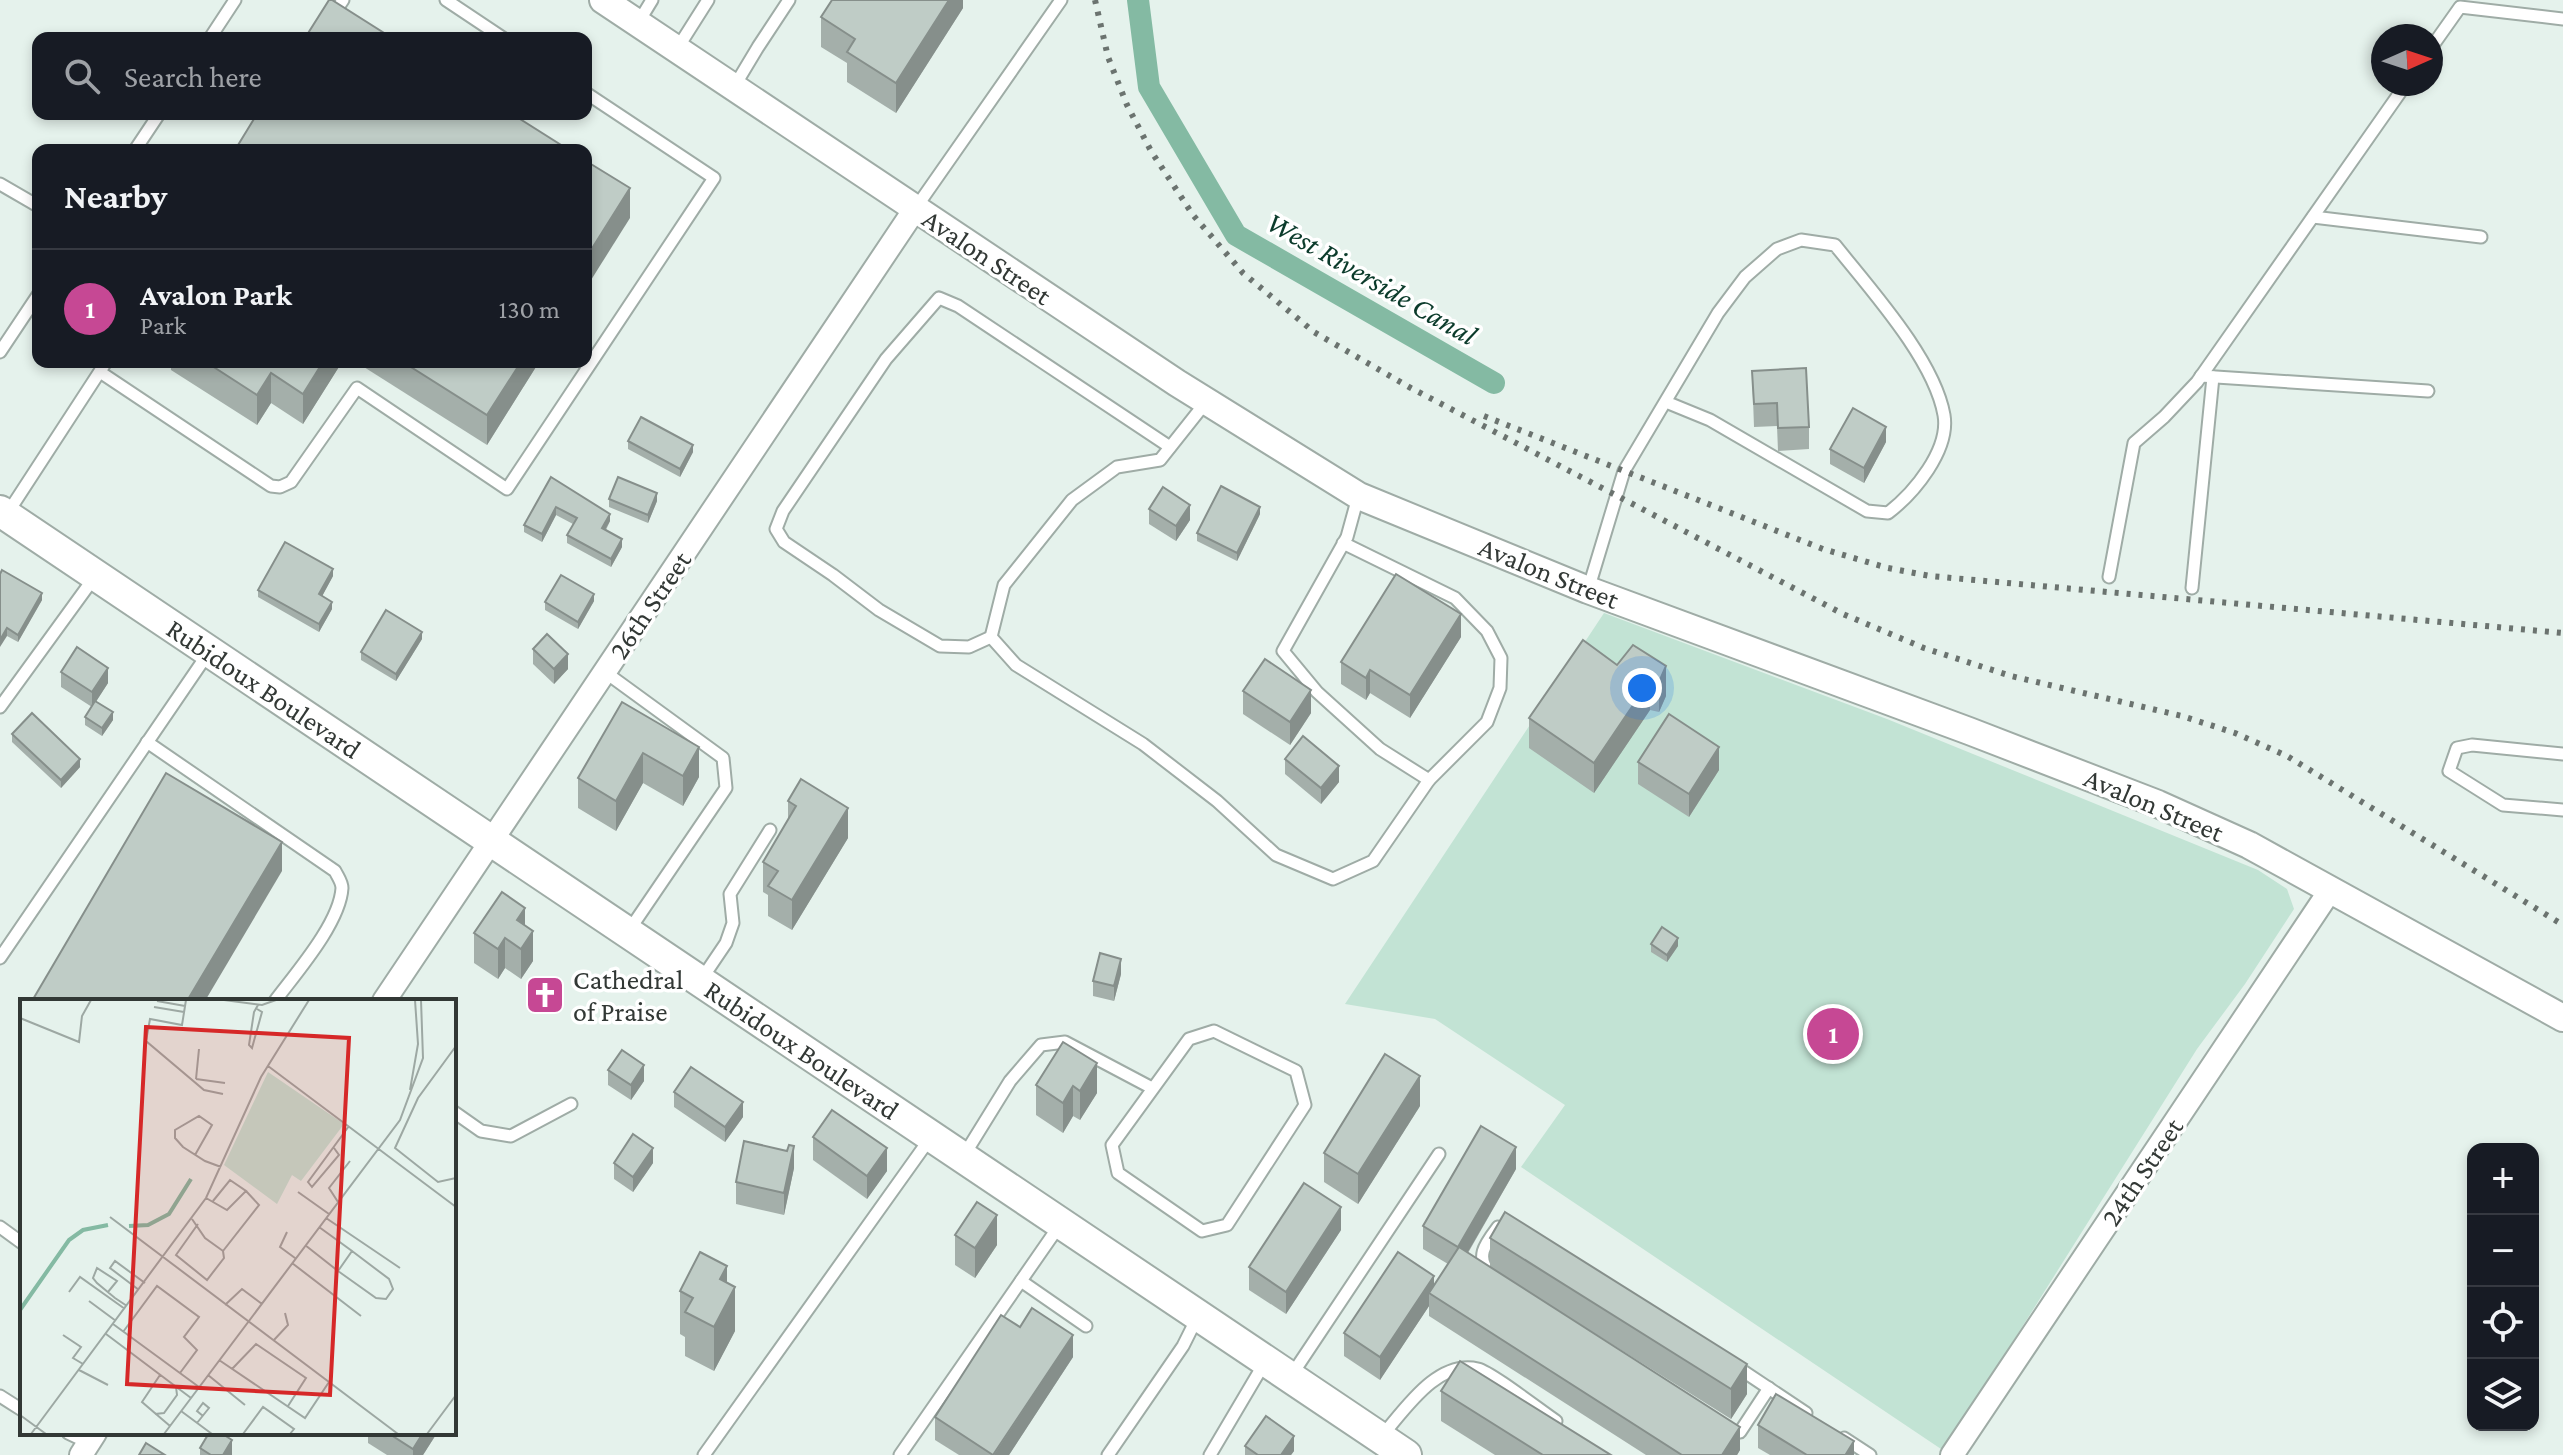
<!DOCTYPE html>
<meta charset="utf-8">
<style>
:root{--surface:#171b24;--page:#242831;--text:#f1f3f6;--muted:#9ea1a6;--line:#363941;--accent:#c64894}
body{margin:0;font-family:"Crimson Pro",serif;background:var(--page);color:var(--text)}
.controls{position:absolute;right:24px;bottom:24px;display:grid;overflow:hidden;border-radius:16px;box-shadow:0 4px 12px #0003}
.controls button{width:72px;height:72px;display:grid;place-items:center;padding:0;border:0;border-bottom:2px solid var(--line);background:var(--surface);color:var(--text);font:40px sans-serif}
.compass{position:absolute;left:2371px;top:24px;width:72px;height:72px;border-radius:50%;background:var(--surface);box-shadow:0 4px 12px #0003;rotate:87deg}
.you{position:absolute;left:1642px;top:688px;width:28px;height:28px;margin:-20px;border:6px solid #fff;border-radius:50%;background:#1a73e8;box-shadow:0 0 0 12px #1a73e833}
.badge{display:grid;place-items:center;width:52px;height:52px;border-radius:50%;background:var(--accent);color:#fff;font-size:26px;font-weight:700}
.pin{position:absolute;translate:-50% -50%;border:4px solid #fff;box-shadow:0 2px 8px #0006}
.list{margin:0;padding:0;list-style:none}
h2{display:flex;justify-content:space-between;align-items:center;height:104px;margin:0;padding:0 32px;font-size:34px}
h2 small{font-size:26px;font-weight:400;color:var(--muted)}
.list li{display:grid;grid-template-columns:52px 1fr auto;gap:24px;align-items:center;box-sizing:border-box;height:120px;padding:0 32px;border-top:2px solid var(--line)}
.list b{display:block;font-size:30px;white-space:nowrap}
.list p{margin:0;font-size:26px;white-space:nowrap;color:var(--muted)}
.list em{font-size:26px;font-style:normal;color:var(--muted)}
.icon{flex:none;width:44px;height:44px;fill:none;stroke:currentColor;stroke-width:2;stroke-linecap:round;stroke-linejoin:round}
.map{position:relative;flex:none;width:2563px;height:1455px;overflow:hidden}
.search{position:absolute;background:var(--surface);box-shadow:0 4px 12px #0003;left:32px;top:32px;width:560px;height:88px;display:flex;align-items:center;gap:20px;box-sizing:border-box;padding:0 28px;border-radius:16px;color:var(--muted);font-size:30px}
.panel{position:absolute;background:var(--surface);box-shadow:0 4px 12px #0003;left:32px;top:144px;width:560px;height:224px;border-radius:16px}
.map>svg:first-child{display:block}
.green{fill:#c2e3d4}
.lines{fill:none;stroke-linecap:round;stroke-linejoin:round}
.canal{stroke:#84baa3;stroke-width:22}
.service-casing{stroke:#9faca6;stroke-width:15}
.minor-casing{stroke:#9faca6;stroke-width:26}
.tertiary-casing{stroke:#9faca6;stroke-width:30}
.secondary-casing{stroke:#9faca6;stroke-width:34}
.service{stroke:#fff;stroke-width:11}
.minor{stroke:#fff;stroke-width:22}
.tertiary{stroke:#fff;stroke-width:26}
.secondary{stroke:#fff;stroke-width:30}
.rail{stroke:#6b736f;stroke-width:6;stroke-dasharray:4 8;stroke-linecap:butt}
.wall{fill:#a4afaa}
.shaded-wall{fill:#868f8b}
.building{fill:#bfccc6;stroke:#868f8b;stroke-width:2}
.labels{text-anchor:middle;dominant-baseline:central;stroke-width:7;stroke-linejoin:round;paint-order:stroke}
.street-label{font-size:28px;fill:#323835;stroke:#fff}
.poi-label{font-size:28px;fill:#323835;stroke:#fff;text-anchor:start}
.water-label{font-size:30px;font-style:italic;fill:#0b3b2b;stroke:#fff}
.inset-river{fill:none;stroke:#84baa3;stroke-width:4}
.inset-road{fill:none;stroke:#9da8a3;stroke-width:2}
.view{fill:#d62828;fill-opacity:0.15;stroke:#d62828;stroke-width:4}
.inset-edge{fill:none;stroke:#323835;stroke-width:4}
</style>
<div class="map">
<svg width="2563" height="1455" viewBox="0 0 2563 1455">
<rect width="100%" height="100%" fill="#e5f2ec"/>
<path class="green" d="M1604,613L1887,719L2258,870L2287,889L2294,909L2245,984L2197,1049L1944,1451L1521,1167L1565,1105L1435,1019L1345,1004Z"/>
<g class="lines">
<path class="canal" d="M1138,0L1149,87L1236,235L1494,383"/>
<g class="service-casing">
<g id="service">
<path d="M446,0L503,38"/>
<path d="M638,23L652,0"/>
<path d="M210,38L235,0"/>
<path d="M318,38L343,0"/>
<path d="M2431,48L2460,7L2563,19"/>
<path d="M677,49L708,0"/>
<path d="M734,87L758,47L789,0"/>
<path d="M135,150L159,114"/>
<path d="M0,184L38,206"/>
<path d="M915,209L1061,0"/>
<path d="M2313,217L2481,237"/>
<path d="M0,352L38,295"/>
<path d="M100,372L271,486L280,487L291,482L357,388L507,489L714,178L586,93"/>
<path d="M2201,376L2428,391"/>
<path d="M1206,402L1160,460L1117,467L1072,500L1004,585L991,637L1016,665L1143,744L1217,801L1276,855L1333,879L1373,861L1429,780"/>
<path d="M7,514L106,362"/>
<path d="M1343,543L1455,598L1487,631L1501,658L1500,688L1487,722L1429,780L1380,749L1317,692L1283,651L1347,537L1358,497"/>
<path d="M2109,577L2134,443L2164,417L2197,382L2406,84"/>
<path d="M2192,588L2213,377"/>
<path d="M1588,590L1624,471L1718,313L1745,277L1777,249L1801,240L1835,245C1870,289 1934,359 1944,415C1950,450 1914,493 1888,513L1867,511L1710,420L1666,402"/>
<path d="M991,637L969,647L940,646L879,610L833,575L784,542L776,529L783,511L886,359L939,298L958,306L1170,447"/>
<path d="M605,672L723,758L726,788L628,932"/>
<path d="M0,707L96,575"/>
<path d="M147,742L335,871C338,877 342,882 342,888C340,923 296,973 275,1001"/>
<path d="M2563,754L2472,745L2457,748L2449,771L2503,805L2563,810"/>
<path d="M0,958L209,652"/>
<path d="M701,980L726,943L733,923L730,894L770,830"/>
<path d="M1214,1031L1296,1071L1305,1105L1227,1225L1202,1231L1118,1173L1112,1145L1189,1039Z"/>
<path d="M454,1112L481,1131L511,1136L571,1104"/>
<path d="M963,1157L1010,1081L1041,1045L1065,1042L1152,1088"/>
<path d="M0,1227L22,1243"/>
<path d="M1491,1274C1474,1257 1486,1243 1498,1227"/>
<path d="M1021,1281L1086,1326"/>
<path d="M1737,1367L1806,1413"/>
<path d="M1291,1376L1439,1154"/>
<path d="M0,1396L22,1410"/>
<path d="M68,1433L89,1443"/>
<path d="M1728,1433L1740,1432L1769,1388"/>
<path d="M1381,1437C1404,1411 1437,1359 1478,1369C1491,1372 1541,1411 1556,1421"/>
<path d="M1844,1438L1870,1455"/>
<path d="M704,1455L931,1137"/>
<path d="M900,1455L1059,1226"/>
<path d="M1108,1455L1183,1346L1198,1316"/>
<path d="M1210,1455L1265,1362"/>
</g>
</g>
<g class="minor-casing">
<g id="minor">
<path d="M384,1001L915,209"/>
<path d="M81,1455L95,1433"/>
<path d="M1952,1455L2331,889"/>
</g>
</g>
<g class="tertiary-casing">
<path id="tertiary" d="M603,0L1177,383L1359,496L1588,590L1969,731L2158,804L2249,845L2563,1018"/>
</g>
<g class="secondary-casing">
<g id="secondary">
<path id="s1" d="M0,511L1406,1455"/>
</g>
</g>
<use href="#service" class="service"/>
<use href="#minor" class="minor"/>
<use href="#tertiary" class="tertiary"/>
<use href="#secondary" class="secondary"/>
<g class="rail">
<path d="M1095,0L1108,57L1127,105L1151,151L1193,215L1243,273L1314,332L1409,387L1843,614L1924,648L2011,676L2182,716L2235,733L2287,756L2563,925"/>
<path d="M1484,416L1823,549L1888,568L1930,576L2563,633"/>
</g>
</g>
<g class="wall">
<path d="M963,0V8L896,113L847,82V63L821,47V17Z"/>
<path d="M171,362H342L303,424L271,403L257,425L171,370Z"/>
<path d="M356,362H539L487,445Z"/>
<path d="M1752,371L1809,427V449L1778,451L1777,426L1754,427Z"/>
<path d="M628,441L693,452L680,477L628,449Z"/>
<path d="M1886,442L1864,483L1830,464V449Z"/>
<path d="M551,477L610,521L606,530L622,547L611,567L567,543V535L573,524L556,515L542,542L524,532V525Z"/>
<path d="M609,499L657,501L648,523L609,507Z"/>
<path d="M1149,509L1190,520L1176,541L1149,524Z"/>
<path d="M1260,514L1237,561L1197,541V533Z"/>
<path d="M0,574L42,600L18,642L7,636Z"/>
<path d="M333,576L322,596L332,609L319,632L258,597V590Z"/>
<path d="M594,601L578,629L545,610V602Z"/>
<path d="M1461,637L1410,718L1370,693L1366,700L1341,684V662Z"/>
<path d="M422,639L396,681L361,660V652Z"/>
<path d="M533,649L568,669L554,684L533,664Z"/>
<path d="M1617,665L1666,666V696L1659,712L1650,710L1594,793L1529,748V718Z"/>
<path d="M61,672L108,683L96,701L113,720L102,736L85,725V717L92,707L61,687Z"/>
<path d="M1243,691L1311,713L1290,745L1243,714Z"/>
<path d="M622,702L699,777L683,806L643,783L616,831L578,808V778Z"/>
<path d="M12,734L80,767L61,788L12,742Z"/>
<path d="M1285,759L1339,782L1321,804L1285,774Z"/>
<path d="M1638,762L1719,770L1689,817L1638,784Z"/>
<path d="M788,801L848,838L792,930L768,916V895L763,892V862L788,820Z"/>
<path d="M525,926L533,961L521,979L505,968L498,979L474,963V933Z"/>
<path d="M1651,944L1678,946L1667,962L1651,952Z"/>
<path d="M1121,974L1114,1001L1093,996V981Z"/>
<path d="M22,1019V1052L20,1051V1021Z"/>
<path d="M1063,1042L1097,1093L1080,1120L1073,1116L1063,1133L1036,1115V1085Z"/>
<path d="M608,1070L644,1081L631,1100L608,1085Z"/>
<path d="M674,1092L743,1117L725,1142L674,1107Z"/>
<path d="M1420,1106L1358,1204L1324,1182V1153Z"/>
<path d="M813,1137L887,1171L867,1199L813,1160Z"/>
<path d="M614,1163H653L633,1192L614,1179Z"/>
<path d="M794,1168L784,1215L736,1204V1182Z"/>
<path d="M1516,1169L1468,1253L1490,1267V1238L1747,1394L1731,1419L1562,1313L1740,1450L1737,1455H1646L1429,1316V1306L1380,1380L1344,1356V1333L1434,1285L1448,1264L1423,1249V1226Z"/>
<path d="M1341,1230L1286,1314L1249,1290V1267Z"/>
<path d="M955,1235L997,1245L975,1278L955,1265Z"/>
<path d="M727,1283L735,1331L714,1371L685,1356V1337L680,1334V1291Z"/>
<path d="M1020,1327L1073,1357L1009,1455H959L935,1440V1417Z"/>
<path d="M1441,1391L1611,1455H1495L1441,1421Z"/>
<path d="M1758,1425L1854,1455H1770L1758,1448Z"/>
<path d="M368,1433H437L423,1455H387L368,1443Z"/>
<path d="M1245,1446L1294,1451L1291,1455H1245Z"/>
<path d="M200,1448L232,1455H200Z"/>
</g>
<g class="shaded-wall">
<path d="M949,0H963V8L896,113V83Z"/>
<path d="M630,188V218L586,288V258Z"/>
<path d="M323,362H342L303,424V394Z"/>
<path d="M521,362H539L487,445V415Z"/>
<path d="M271,373V403L257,425V395Z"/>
<path d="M1886,427V442L1864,483V468Z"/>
<path d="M693,445V452L680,477V469Z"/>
<path d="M657,493V501L648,523V515Z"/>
<path d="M1190,505V520L1176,541V526Z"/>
<path d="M556,507V515L542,542V534Z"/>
<path d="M1260,507V514L1237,561V553Z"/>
<path d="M610,514V521L602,535V528Z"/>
<path d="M622,539V547L611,567V559Z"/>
<path d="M333,569V576L319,602V594Z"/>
<path d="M42,593V600L18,642V635Z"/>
<path d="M594,594V601L578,629V622Z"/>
<path d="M332,602V609L319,632V624Z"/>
<path d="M1461,614V637L1410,718V695Z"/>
<path d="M7,628V636L0,647V640Z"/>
<path d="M422,632V639L396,681V674Z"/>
<path d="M568,654V669L554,684V669Z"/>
<path d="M1666,666V696L1659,712V682Z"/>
<path d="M108,668V683L92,708V692Z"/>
<path d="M1370,670V693L1366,700V678Z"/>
<path d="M1650,680V710L1594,793V763Z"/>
<path d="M1311,690V713L1290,745V722Z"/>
<path d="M113,712V720L102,736V728Z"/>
<path d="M699,747V777L683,806V776Z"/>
<path d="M1719,747V770L1689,817V794Z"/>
<path d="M643,753V783L616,831V801Z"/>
<path d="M80,759V767L61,788V780Z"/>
<path d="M1339,766V782L1321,804V788Z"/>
<path d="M848,808V838L792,930V900Z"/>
<path d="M282,842V871L205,1001H187Z"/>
<path d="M525,908V938L517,920Z"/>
<path d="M533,931V961L521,979V949Z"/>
<path d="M505,938V968L498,979V949Z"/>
<path d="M1678,938V946L1667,962V955Z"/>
<path d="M1121,959V974L1114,1001V986Z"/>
<path d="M1097,1063V1093L1080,1120V1091Z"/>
<path d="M644,1065V1081L631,1100V1085Z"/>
<path d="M1420,1076V1106L1358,1204V1174Z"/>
<path d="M1073,1086V1116L1063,1133V1103Z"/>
<path d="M743,1102V1117L725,1142V1127Z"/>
<path d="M794,1146V1168L784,1215V1193Z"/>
<path d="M1516,1147V1169L1458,1269V1247Z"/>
<path d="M653,1148V1163L633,1192V1177Z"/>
<path d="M887,1148V1171L867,1199V1176Z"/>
<path d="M1341,1207V1230L1286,1314V1292Z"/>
<path d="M997,1215V1245L975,1278V1248Z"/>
<path d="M727,1266V1303L735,1287V1331L714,1371V1327L720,1279Z"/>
<path d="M1434,1276V1296L1429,1293V1306L1380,1380V1357Z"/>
<path d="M1073,1335V1357L1009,1455H994Z"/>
<path d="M1747,1364V1394L1731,1419V1389Z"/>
<path d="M1740,1427V1450L1737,1455H1722Z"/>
<path d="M423,1433H437L423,1455H413V1449Z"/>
<path d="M1294,1436V1451L1291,1455H1281Z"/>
<path d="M232,1440V1455H223Z"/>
<path d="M1854,1441V1455H1846Z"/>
</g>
<g class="building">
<path d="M329,0H332L392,38H305Z"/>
<path d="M832,0H949L896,83L847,52L855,39L821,17Z"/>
<path d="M257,114H512L569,150H235Z"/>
<path d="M586,161L630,188L586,258Z"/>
<path d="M206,362H323L303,394L271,373L257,395Z"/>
<path d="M403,362H521L487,415Z"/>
<path d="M1806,368L1809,427L1778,428L1777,403L1754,404L1752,371Z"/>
<path d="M1853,408L1886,427L1864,468L1830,449Z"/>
<path d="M641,417L693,445L680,469L628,441Z"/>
<path d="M551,477L610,514L602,528L622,539L611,559L567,535L577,518L556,507L542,534L524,525Z"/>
<path d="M618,477L657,493L648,515L609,499Z"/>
<path d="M1221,486L1260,507L1237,553L1197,533Z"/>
<path d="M1163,487L1190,505L1176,526L1149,509Z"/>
<path d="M285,542L333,569L319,594L332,602L319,624L258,590Z"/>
<path d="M2,570L42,593L18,635L7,628L0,640V574Z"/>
<path d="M1396,574L1461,614L1410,695L1370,670L1366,678L1341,662Z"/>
<path d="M561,575L594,594L578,622L545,602Z"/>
<path d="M386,610L422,632L396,674L361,652Z"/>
<path d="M547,634L568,654L554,669L533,649Z"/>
<path d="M1583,640L1617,665L1633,645L1666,666L1659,682L1650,680L1594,763L1529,718Z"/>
<path d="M77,647L108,668L92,692L61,672Z"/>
<path d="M1265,659L1311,690L1290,722L1243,691Z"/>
<path d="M95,701L113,712L102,728L85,717Z"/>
<path d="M622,702L699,747L683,776L643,753L616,801L578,778Z"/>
<path d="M32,713L80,759L61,780L12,734Z"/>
<path d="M1669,714L1719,747L1689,794L1638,762Z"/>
<path d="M1303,736L1339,766L1321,788L1285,759Z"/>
<path d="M166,773L282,842L187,1001H32Z"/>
<path d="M801,779L848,808L792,900L768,886L778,871L763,862L796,806L788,801Z"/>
<path d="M502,892L525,908L517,920L533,931L521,949L505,938L498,949L474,933Z"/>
<path d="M1662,927L1678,938L1667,955L1651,944Z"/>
<path d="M1100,953L1121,959L1114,986L1093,981Z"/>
<path d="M1063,1042L1097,1063L1080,1091L1073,1086L1063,1103L1036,1085Z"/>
<path d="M622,1050L644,1065L631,1085L608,1070Z"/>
<path d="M1385,1054L1420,1076L1358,1174L1324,1153Z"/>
<path d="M691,1067L743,1102L725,1127L674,1092Z"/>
<path d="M832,1110L887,1148L867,1176L813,1137Z"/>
<path d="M1481,1126L1516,1147L1458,1247L1423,1226Z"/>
<path d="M633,1134L653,1148L633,1177L614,1163Z"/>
<path d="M744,1141L787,1151L789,1145L794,1146L784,1193L736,1182Z"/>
<path d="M1304,1183L1341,1207L1286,1292L1249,1267Z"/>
<path d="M977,1202L997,1215L975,1248L955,1235Z"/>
<path d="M1505,1212L1747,1364L1731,1389L1490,1238Z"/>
<path d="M1459,1247L1740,1427L1722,1455H1682L1429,1293Z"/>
<path d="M700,1252L727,1266L720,1279L735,1287L714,1327L685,1312L693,1298L680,1291Z"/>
<path d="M1398,1252L1434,1276L1380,1357L1344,1333Z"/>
<path d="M1032,1308L1073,1335L993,1455L935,1417L1001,1315L1020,1327Z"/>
<path d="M1460,1361L1611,1455H1543L1441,1391Z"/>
<path d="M1776,1394L1854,1441L1846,1454L1847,1455H1807L1758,1425Z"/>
<path d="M1266,1416L1294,1436L1281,1455H1258L1245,1446Z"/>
<path d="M209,1433H221L232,1440L223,1455H211L200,1448Z"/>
<path d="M388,1433H423L413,1449Z"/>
<path d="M146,1443L165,1455H139Z"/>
</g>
<defs>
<g id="church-square" transform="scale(2)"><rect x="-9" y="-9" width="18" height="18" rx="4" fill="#c64894" stroke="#fff"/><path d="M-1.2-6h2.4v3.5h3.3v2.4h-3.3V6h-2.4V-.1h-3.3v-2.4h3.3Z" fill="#fff"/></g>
</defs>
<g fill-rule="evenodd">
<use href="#church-square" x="545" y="995"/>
</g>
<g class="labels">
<g class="street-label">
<text transform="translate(987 257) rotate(34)">Avalon Street</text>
<text transform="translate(1549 573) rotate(22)">Avalon Street</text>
<text transform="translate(650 605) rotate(-56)">26th Street</text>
<text stroke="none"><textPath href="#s1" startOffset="318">Rubidoux Boulevard</textPath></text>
<text transform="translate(2154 805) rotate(23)">Avalon Street</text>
<text stroke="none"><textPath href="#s1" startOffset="966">Rubidoux Boulevard</textPath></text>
<text transform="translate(2142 1172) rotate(-56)">24th Street</text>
</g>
<g class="poi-label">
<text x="573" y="979">Cathedral<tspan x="573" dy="32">of Praise</tspan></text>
</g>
<g class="water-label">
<text transform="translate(1372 278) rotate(30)">West Riverside Canal</text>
</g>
</g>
<g transform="translate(20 999)">
<rect width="436" height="436" fill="#e5f2ec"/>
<path d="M248,73L324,125L281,182L272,176L257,205L204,166Z" fill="#c2e3d4"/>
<path class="inset-river" d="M109,227L128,226L149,215L171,180M0,311L49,241L63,231L88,226"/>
<path class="inset-road" d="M166,1L162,26L130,20L126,42L184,91L203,95M204,1L242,6L256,1M137,2L165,7M134,8L164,13M237,10L242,13L232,49L229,46L234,13L238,6M0,19L59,43L62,17L71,1M436,47L398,99L375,149L418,183L436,179M248,67L436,208M176,80L179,50M176,80L205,84M390,91L398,45L395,1M314,149L319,156L292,188L288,183L329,127M175,156L192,126L179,117L155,131V139L163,148L185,162L201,168M278,193L309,215M186,199L207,211L226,192L210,181L193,202M318,203L309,189L330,162M90,218L378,435M306,219L380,269M172,220L185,239L203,252L239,206L226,192M178,225L156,256L187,281L204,259L203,252M267,233L260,248L275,259M285,246L318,272L332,252L299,228M272,264L341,317M318,272L356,299L366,300L373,290L369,280L332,252M119,291L90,269L95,262L125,284M49,293L60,278L105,310M88,293L97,282L77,269L73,279L77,284L95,299L107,307M69,302L96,322M205,306L222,290L242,305M93,325L179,388M103,333L137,287L179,318L164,338L177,351L160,374M86,335L171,399M43,336L61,348L53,359L63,365M253,342L268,326L265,314M199,361L285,419L309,383M212,370L236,345L286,379L268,407M59,371L88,386M140,376L122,403L150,427M188,376L225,406M161,412L192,435M135,415L144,414L157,396L156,388M0,416L26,435M177,424L189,409L183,404L177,412L183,417M11,435L186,199L241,78L289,1M144,435L380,121L403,59L401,1M223,435L243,408L274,430L270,435M407,435L436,396"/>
<path class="view" d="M126,28L329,39L310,396L107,385Z"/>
<rect width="436" height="436" class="inset-edge"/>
</g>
</svg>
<div class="controls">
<button>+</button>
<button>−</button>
<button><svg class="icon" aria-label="locate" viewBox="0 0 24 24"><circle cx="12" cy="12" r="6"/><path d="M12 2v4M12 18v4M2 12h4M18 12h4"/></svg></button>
<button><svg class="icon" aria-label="layers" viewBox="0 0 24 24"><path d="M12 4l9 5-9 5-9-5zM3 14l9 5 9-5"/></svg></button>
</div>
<svg class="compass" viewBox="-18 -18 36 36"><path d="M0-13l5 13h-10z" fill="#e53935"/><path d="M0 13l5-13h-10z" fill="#9ea1a6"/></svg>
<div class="you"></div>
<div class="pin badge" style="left:1833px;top:1034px">1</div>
<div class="search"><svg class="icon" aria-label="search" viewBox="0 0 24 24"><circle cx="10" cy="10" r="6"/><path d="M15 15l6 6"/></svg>Search here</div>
<section class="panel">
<h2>Nearby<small></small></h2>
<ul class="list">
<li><span class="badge">1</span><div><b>Avalon Park</b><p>Park</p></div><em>130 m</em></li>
</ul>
</section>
</div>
